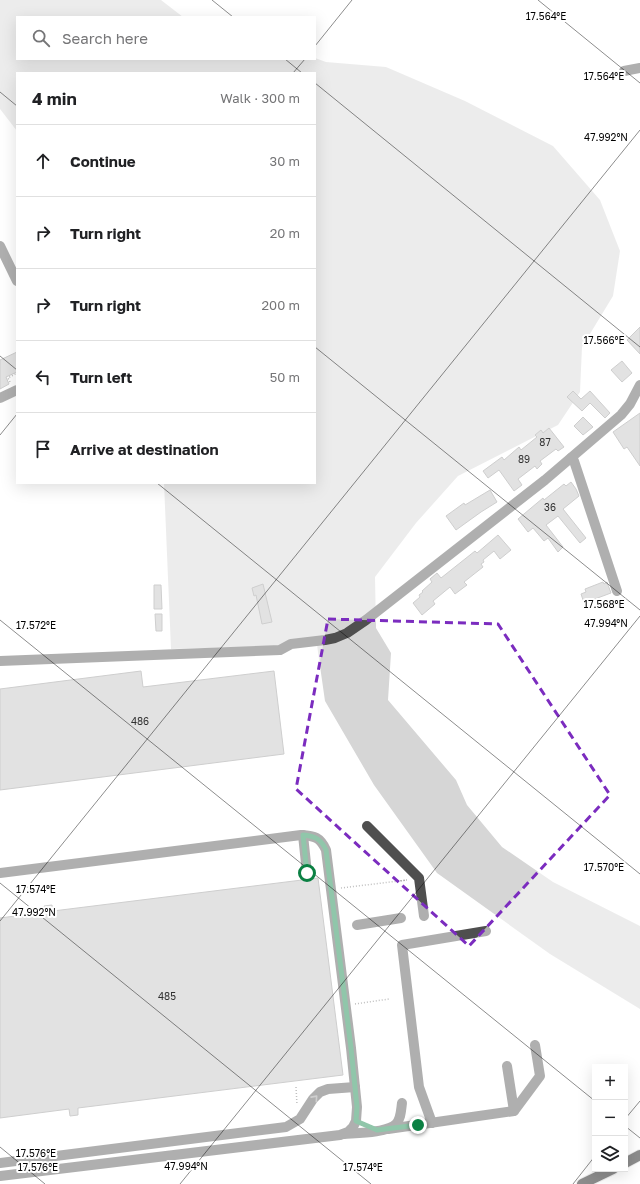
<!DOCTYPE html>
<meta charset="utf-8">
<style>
:root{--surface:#fff;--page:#f2f2f2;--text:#202124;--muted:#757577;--line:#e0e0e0}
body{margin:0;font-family:"Golos Text",sans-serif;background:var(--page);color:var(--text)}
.controls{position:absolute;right:12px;bottom:12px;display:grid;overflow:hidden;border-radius:0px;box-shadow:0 4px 16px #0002}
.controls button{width:36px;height:36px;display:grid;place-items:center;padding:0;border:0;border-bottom:1px solid var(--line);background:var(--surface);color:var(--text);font:20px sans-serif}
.stop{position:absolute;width:12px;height:12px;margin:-9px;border:3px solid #0b8043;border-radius:50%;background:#fff}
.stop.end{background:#0b8043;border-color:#fff;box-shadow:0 1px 4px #0008}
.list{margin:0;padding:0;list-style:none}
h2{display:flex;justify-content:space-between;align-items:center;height:52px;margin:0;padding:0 16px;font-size:17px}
h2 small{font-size:13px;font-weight:400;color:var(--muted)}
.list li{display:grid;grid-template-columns:26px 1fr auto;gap:12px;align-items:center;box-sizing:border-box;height:72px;padding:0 16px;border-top:1px solid var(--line)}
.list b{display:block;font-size:15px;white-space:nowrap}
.list em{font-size:13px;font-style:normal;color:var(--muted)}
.icon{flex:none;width:22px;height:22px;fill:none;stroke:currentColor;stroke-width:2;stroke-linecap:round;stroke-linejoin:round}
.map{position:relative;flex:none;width:640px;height:1184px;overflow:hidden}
.search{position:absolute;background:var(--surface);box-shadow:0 4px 16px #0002;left:16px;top:16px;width:300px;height:44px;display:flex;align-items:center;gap:10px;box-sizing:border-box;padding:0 14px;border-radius:0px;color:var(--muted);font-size:15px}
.panel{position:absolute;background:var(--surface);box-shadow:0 4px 16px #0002;left:16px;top:72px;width:300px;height:412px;border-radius:0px}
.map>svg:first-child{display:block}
.green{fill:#d6d6d6}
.building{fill:#bfbfbf;stroke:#939393}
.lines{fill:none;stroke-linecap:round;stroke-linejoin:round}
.major-casing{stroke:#dbdbdb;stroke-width:12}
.path{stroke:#717171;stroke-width:1.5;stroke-dasharray:1 2;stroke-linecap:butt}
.minor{stroke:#4f4f4f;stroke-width:10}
.major{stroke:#000;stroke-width:10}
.oneway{stroke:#959595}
.route{stroke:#0b8043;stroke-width:5}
.marked{fill:none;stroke:#7b2cbf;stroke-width:3;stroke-dasharray:8 5;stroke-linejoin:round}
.ticks{fill:none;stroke:#000;stroke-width:1;stroke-opacity:0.45}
.labels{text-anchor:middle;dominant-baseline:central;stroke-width:4;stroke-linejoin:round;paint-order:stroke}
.number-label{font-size:10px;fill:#303030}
.ticks-label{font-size:10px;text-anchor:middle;fill:#000;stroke:#fff;stroke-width:4;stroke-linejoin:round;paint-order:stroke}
</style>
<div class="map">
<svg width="640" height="1184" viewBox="0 0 640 1184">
<rect width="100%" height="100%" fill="#fff"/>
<path class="green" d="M0,0H161L183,17H17V59H315V58L326,62L386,67L465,101L553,146L600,200L620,251L613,296L582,347L580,392L558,425L458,476L416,523L375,577L376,628L391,653L388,700L456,780L467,805L502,847L553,882L640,926V1009L550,954L437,873L374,785L325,701L317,645L171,649L164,483H315V73H17V131L0,109Z"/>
<g class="building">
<path d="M640,327V354L627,340Z"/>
<path d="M17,352V372L6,377L9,384L0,389V360Z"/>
<path d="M622,361L632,373L622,382L611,370Z"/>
<path d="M573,391L581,399L590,391L610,413L605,418L590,403L582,411L567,397Z"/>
<path d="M640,413V466L627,447L624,449L613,432Z"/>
<path d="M583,417L593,427L583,435L574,426Z"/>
<path d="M549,428L564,447L558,451L556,449L540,461L542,464L537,469L535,466L518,479L522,485L514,491L499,470L488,478L483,471L502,457L504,460L519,447L521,450L537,437L535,435L541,430L543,433Z"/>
<path d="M571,482L576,489L579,496L563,509L586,538L580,543L558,516L546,525L563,547L558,552L548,538L544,541L533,528L528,532L518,519L543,498L544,500L564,484L566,486Z"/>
<path d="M490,490L497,502L481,512L456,530L446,516L464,503L465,505Z"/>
<path d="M498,535L511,550L500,559L494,551L483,560L484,562L481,564L483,567L464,582L467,585L455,594L450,587L433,601L435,604L422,615L413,603L420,597L419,595L423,592L422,591L432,582L430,579L437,573L441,578L475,551L477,553Z"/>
<path d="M603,582L604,584L607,582L611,593L584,603L581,594L586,592L585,589Z"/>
<path d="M263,584L272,622L262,624L256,595L254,596L252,588Z"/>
<path d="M154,585H161L162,609H154Z"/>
<path d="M155,614H162V631H156Z"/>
<path d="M141,671L143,687L274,671L284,754L0,790V689Z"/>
<path d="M318,878L343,1075L78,1108V1115L70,1116L69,1109L0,1118V918L45,912L44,906L52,905L53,911Z"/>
</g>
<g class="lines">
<g class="major-casing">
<g id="major">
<path d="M625,1163L640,1155"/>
<path d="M582,1184L613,1169"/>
</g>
</g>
<g class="path">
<path d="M10,382L8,378L17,373"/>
<path d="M341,888L407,880"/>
<path d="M355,1004L389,999"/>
<path d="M296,1087L297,1105"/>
</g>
<g class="minor">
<path d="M624,71L640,68"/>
<path d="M0,246L17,281"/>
<path d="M0,398L17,390"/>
<path d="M571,458L574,461L617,591"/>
<path d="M0,661L280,650L291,644L325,640L335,638L347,633L366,620L545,480L621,415L630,404L640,385"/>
<path d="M367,826L419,878L424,916"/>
<path d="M303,835L307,873"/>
<path d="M0,873L301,835C315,836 320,837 326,850L351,1048L357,1107L356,1121L353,1127L348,1132L340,1135L0,1176"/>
<path d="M357,925L401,918"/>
<path d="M514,1111L540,1076L535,1045"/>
<path d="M432,1123L419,1087L402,945L486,931"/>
<path d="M388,1129L514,1111L507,1066"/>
<path d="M344,1134C357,1133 387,1133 396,1124C401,1119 401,1110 402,1103"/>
<path d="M0,1163L286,1127L300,1119L313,1099L320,1092L328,1089L355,1087"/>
</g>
<use href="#major" class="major"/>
</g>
<defs><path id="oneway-chevron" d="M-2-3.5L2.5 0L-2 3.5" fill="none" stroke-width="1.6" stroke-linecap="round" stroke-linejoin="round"/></defs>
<use class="oneway" href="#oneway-chevron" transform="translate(315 1098) rotate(-48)"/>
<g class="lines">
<path class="route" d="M307,873L303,835C315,836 321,839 326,850L351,1048L357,1107L356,1121L377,1130L418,1125"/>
</g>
<path d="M0 0H640V1184H0ZM328,619L498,624L610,795L469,946L296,789Z" fill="#fff" fill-opacity=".55" fill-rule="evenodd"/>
<path class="marked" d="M328,619L498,624L610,795L469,946L296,789Z"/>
<path class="ticks" d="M212,0L233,17M538,0L640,83M315,46L352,0M285,59L302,73M293,73L305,59M315,83L640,347M0,92L17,106M315,347L640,610M0,356L17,370M0,435L17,414M157,483L640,874M0,620L595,1101M0,883L371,1184M0,921L640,130M625,1119L640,1101M625,1126L640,1138M0,1147L45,1184M180,1184L640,616M573,1184L595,1156"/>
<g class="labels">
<g class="number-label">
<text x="545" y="442">87</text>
<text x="524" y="459">89</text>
<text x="550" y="507">36</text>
<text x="140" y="721">486</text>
<text x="167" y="996">485</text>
</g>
</g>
<g class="ticks-label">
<text x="546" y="20">17.564°E</text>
<text x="604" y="80">17.564°E</text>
<text x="606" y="141">47.992°N</text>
<text x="604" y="344">17.566°E</text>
<text x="604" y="608">17.568°E</text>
<text x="606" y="627">47.994°N</text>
<text x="36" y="629">17.572°E</text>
<text x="604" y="871">17.570°E</text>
<text x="36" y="893">17.574°E</text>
<text x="34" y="916">47.992°N</text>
<text x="36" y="1157">17.576°E</text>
<text x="186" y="1170">47.994°N</text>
<text x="38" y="1171">17.576°E</text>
<text x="363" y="1171">17.574°E</text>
</g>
</svg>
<div class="controls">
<button>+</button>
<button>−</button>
<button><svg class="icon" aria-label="layers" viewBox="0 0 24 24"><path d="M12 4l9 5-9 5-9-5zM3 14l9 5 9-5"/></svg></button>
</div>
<div class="stop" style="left:307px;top:873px"></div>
<div class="stop end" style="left:418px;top:1125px"></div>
<div class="search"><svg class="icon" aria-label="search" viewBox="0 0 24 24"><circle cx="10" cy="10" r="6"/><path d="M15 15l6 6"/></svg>Search here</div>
<section class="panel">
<h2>4 min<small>Walk · 300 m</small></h2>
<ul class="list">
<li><svg class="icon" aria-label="ahead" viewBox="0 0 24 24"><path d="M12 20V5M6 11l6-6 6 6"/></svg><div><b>Continue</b></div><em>30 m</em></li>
<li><svg class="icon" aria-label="right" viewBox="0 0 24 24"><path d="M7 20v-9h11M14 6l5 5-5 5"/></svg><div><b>Turn right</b></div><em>20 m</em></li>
<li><svg class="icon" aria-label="right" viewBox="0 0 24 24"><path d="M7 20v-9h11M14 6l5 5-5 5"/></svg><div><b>Turn right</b></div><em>200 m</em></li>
<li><svg class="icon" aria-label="left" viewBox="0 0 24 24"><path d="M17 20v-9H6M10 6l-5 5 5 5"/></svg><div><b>Turn left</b></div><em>50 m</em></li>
<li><svg class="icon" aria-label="arrive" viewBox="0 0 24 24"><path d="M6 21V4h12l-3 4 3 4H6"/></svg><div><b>Arrive at destination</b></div></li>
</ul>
</section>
</div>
